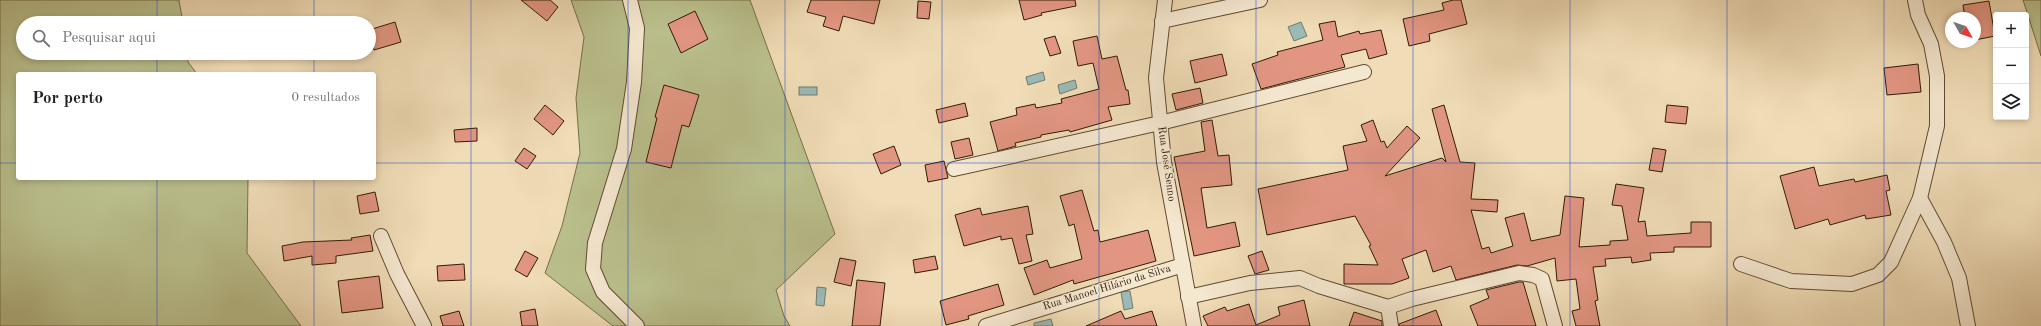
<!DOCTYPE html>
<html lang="pt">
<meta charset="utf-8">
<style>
:root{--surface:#fff;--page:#f6f6f6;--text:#202124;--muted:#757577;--line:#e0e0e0}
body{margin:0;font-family:"Old Standard TT",serif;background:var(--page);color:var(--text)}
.controls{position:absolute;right:12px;top:12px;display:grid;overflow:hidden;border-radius:4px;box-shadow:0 2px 6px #0003}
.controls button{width:36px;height:36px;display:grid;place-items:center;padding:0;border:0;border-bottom:1px solid var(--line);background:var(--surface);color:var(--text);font:20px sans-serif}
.compass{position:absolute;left:1945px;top:12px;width:36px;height:36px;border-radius:50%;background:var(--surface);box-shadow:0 2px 6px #0003;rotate:130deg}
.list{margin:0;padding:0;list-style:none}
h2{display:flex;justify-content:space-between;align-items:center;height:52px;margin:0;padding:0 16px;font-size:17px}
h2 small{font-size:13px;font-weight:400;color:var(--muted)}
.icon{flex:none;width:22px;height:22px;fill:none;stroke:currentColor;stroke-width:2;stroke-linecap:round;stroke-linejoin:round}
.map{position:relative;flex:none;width:2041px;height:326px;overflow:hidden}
.search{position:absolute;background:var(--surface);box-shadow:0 2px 6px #0003;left:16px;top:16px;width:360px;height:44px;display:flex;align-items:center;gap:10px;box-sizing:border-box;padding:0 14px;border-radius:22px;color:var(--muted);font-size:15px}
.panel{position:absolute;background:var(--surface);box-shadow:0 2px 6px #0003;left:16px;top:72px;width:360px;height:108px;border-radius:4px}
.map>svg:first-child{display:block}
.green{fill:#bac08d;stroke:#766e4a}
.water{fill:#9bbab5;stroke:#717a6f}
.building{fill:#e29682;stroke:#311b06}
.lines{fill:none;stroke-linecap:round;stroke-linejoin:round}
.minor-casing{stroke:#614b32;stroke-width:16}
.minor{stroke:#f5e8d0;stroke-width:14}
.grid{fill:none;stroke:#1d4ed8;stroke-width:1;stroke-opacity:0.55}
.labels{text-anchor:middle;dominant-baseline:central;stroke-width:3;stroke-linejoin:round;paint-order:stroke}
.street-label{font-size:11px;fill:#311b06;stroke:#f5e8d0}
</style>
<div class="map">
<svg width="2041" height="326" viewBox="0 0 2041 326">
<rect width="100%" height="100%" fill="#f0dcb6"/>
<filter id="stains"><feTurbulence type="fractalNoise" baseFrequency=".005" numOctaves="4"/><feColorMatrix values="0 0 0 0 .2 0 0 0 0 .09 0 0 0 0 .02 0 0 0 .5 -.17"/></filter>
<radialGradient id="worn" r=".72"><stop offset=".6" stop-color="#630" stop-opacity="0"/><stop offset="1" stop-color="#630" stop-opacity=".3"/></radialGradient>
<g class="green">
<path d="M0,0H179L183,23H23V53H187L188,62L197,74H18V178H248L247,253L301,326H0Z"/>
<path d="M571,0H750L835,234L776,290L784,316L790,326H613L545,273L562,226L580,153L576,98L584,37Z"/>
<path d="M2023,0H2041V56Z"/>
</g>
<g class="water">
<path d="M1301,22L1307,36L1294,41L1288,27Z"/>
<path d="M1043,72L1045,80L1028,85L1026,77Z"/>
<path d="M1075,80L1077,88L1060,94L1058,85Z"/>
<rect x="799" y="87" width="18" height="8"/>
<path d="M817,287L826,288L824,306L816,305Z"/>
<path d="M1130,291L1133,308L1124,310L1121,292Z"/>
<path d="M1051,319L1053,326H1034V323Z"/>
</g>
<g class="building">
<path d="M521,0H550L558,7L547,21Z"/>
<path d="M811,0H880L874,24L843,16L839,31L823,26L826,17L807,12Z"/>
<path d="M1019,0H1075L1076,6L1041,13L1042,15L1024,20Z"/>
<path d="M1453,0H1461L1467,24L1429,34L1430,41L1409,46L1403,19L1444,10L1442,3Z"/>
<path d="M918,1L931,2L929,19L917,18Z"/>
<path d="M1989,1L1995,36L1975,40V18H1965L1963,5Z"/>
<path d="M695,11L708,39L681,53L668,24Z"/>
<path d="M1335,21L1338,37L1359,31L1360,34L1381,30L1387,54L1369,59L1366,49L1341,55L1345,67L1261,89L1252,64L1278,55L1277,52L1323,40L1319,24Z"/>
<path d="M395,22L401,42L374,50L369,30Z"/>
<path d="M1055,36L1061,53L1050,56L1044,39Z"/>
<path d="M1097,36L1102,59L1117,56L1126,90H1128L1130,104L1108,107L1112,120L1070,132L1069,130L1041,135V137L1015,143L1016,146L998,151L990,122L1017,115L1016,108L1035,104L1036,108L1062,103L1061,99L1099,89L1093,63L1078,66L1073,41Z"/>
<path d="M1222,54L1227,75L1195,83L1190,61Z"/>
<path d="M1918,64L1921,92L1887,95L1884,68Z"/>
<path d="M664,85L699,95L689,127L682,125L671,168L646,162L657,118L655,117Z"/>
<path d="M1200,88L1203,103L1176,110L1172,94Z"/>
<path d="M965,103L968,116L939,123L936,110Z"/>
<path d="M545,105L564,121L553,135L534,119Z"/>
<path d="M1444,105L1460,162L1475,163L1471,199L1498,200L1497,212L1471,210L1482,249L1489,247L1491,253L1513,246L1505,218L1524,213L1531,241L1560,235L1565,196L1584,198L1579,247L1610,245V241L1628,240L1622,206L1612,205L1616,184L1644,188L1638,222L1645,221L1647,236L1691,233V222H1711V247H1674V252L1650,253L1651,260L1632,263L1631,257L1605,259L1606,266L1593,267L1598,300L1595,301L1600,326H1576L1572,311L1580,309L1576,279L1557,281L1555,258L1527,266L1517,265L1456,280L1451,266L1433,272L1426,250L1402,259L1409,278L1392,284H1344V264L1378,265L1369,246L1371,245L1355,216L1267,235L1258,189L1348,170L1343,146L1367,141L1361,125L1373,120L1381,142L1384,141L1387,148L1407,126L1420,138L1385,176L1442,158L1446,162L1432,109Z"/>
<path d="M1667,105L1688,107L1686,124L1665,122Z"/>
<path d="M1212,120L1218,156L1229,155L1232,185L1201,188L1207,228L1235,222L1240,246L1194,256L1174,157L1205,151L1201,122Z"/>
<path d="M477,128V141L455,142L454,130Z"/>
<path d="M969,138L973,155L955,159L951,142Z"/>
<path d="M894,146L901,165L881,174L873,154Z"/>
<path d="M524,148L536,156L527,169L515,161Z"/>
<path d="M1653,148L1666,150L1662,172L1649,170Z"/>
<path d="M944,161L948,178L928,182L925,165Z"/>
<path d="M1814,167L1819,186L1854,179L1855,182L1887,175L1890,190L1886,191L1891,215L1866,219L1865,215L1830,225L1828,219L1795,229L1780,176Z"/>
<path d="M1082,190L1094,231L1098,230L1100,242L1148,230L1156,261L1074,284L1073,280L1034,295L1024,268L1047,260L1050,268L1082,259L1074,224L1069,226L1060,196Z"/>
<path d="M375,192L379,211L360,214L357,196Z"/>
<path d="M1028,206L1033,234L1026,235L1032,261L1019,264L1012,238L1001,240V236L964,246L955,215L980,208L982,215Z"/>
<path d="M370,235L373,251L336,256V263L312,265V256L284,261L282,246L303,242L352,240L351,238Z"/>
<path d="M525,251L538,258L527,277L515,270Z"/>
<path d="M1262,251L1269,270L1255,274L1248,256Z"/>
<path d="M935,256L938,269L915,273L913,260Z"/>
<path d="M840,258L856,261L851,286L834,282Z"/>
<path d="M464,264L465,280L438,281L437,266Z"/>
<path d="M379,276L383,308L342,313L338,281Z"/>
<path d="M857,280L885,283L880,326H852Z"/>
<path d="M1519,282H1523L1536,326H1478L1470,306L1489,298L1486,290Z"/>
<path d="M998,284L1004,305L968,316L969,319L946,325L940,301Z"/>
<path d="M1304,300L1310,326H1208L1203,316L1225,307L1227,311L1249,304L1256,325L1280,315L1278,307Z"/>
<path d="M535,309L538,326H522L520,312Z"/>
<path d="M1436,310L1442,326H1399V324Z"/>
<path d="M459,311L464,326H443L440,316Z"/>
<path d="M1121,311L1125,319L1152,311L1157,326H1086Z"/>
<path d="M1354,312L1382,321V326H1349Z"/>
</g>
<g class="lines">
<g class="minor-casing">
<g id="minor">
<path d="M630,0L637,28L634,82L624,149L595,243L593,269L603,292L637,326"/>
<path d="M1165,0L1156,78L1164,162L1194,326"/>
<path d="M1162,21L1260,0"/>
<path d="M954,169L1160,123L1364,72"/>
<path d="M1920,198L1944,242L1959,278L1968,326"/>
<path d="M381,236L397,274L424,326"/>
<path d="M1741,264L1791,281L1852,284L1878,275L1891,262L1920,198L1937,126V76L1931,44L1918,15L1915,0"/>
<path d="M1188,297L1250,283L1300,278L1319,286L1388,307L1412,299L1519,273L1533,275L1542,279L1555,326"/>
<path d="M1388,307L1391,326"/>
<path d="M986,326L1183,265"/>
</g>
</g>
<use href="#minor" class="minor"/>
</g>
<path class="grid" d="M157,0V23M314,0V23M471,0V326M628,0V326M785,0V326M942,0V326M1099,0V326M1256,0V326M1413,0V326M1570,0V326M1727,0V326M1884,0V326M157,53V74M314,53V74M0,163H18M374,163H2041M157,178V326M314,178V326"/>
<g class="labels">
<g class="street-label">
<text transform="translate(1166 164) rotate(82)">Rua José Senno</text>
<text transform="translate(1107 288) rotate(-17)">Rua Manoel Hilário da Silva</text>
</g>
</g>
<rect width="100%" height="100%" filter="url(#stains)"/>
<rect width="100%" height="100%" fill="url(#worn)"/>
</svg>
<div class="controls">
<button>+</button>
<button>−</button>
<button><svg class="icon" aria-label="layers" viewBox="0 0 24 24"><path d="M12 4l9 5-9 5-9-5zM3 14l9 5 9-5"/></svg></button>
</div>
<svg class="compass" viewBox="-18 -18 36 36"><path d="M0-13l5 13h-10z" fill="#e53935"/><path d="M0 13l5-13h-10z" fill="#757577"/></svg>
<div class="search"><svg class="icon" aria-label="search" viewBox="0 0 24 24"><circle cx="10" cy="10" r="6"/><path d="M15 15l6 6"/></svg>Pesquisar aqui</div>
<section class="panel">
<h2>Por perto<small>0 resultados</small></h2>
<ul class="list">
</ul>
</section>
</div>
